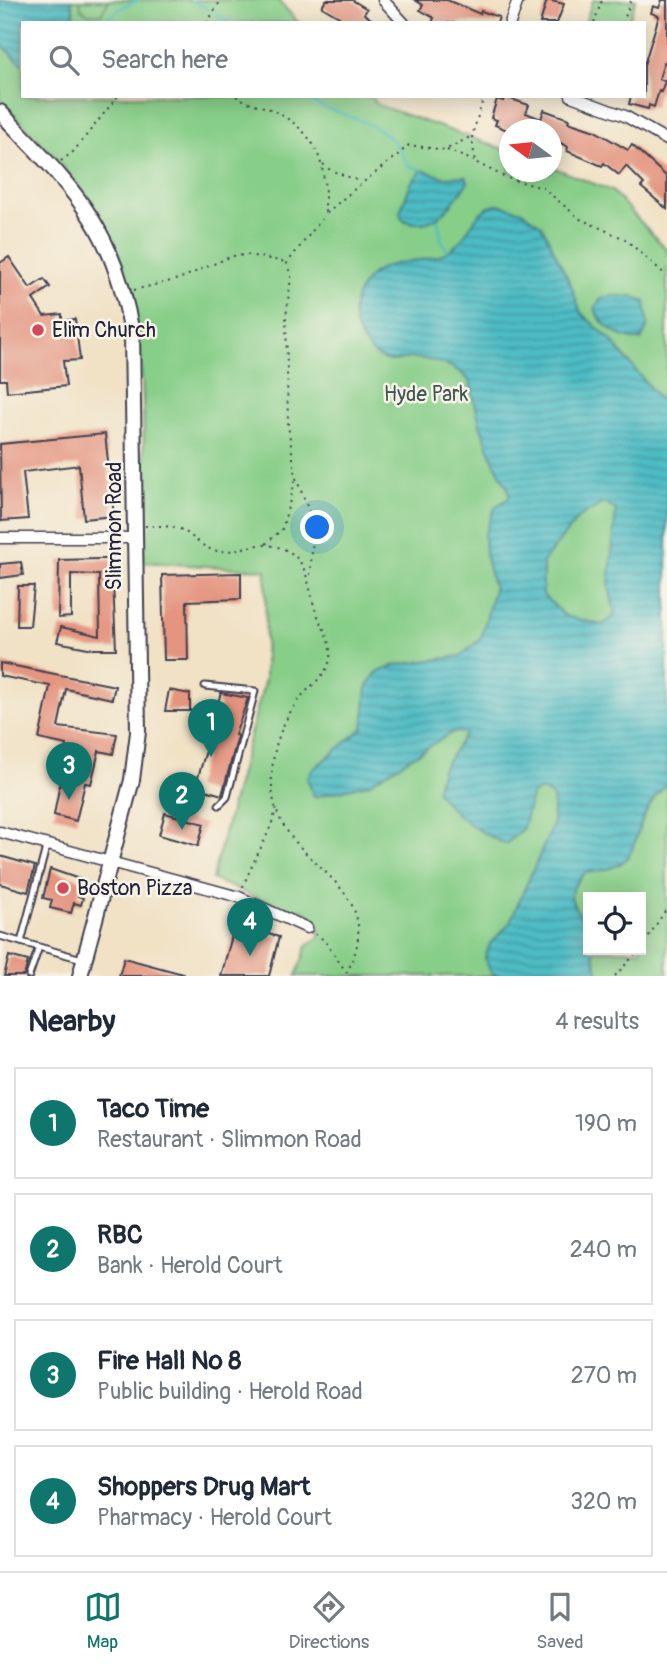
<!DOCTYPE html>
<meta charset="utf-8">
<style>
:root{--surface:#fff;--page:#f6f6f7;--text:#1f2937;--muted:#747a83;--line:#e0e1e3;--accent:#0f766e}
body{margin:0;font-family:Pangolin,sans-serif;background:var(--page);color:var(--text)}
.controls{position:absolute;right:21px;bottom:21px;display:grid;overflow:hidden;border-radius:0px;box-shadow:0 4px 18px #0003}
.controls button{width:63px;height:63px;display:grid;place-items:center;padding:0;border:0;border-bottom:2px solid var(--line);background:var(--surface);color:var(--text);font:35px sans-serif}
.compass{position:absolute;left:499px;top:119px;width:63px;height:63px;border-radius:50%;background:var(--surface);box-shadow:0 4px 18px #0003;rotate:285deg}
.you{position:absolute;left:318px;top:528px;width:24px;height:24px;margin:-18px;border:5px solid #fff;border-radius:50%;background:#1a73e8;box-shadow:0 0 0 10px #1a73e833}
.badge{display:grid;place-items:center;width:46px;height:46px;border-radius:50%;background:var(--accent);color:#fff;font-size:23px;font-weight:700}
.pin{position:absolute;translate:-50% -58px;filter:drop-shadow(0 2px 4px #0008)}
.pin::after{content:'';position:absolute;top:37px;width:24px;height:21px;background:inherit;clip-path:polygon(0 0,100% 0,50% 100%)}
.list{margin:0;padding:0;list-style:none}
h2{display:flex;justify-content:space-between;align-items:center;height:91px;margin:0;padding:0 28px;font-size:30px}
h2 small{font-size:23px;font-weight:400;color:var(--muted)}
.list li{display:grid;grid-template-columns:46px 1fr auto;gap:21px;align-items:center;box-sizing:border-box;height:112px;margin:0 14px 14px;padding:0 14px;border:2px solid var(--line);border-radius:0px}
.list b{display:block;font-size:26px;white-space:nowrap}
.list p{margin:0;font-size:23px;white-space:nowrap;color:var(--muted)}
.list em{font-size:23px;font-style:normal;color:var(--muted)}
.icon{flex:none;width:38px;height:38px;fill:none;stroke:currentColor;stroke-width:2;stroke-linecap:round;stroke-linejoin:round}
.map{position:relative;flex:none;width:667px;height:976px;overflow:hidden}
.search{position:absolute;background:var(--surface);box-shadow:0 4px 18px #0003;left:21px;right:21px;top:21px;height:77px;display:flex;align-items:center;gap:18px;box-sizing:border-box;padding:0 24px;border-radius:0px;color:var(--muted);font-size:26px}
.sheet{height:595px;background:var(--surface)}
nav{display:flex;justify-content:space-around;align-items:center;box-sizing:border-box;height:98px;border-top:2px solid var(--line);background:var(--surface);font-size:19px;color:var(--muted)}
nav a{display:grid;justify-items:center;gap:4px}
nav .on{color:var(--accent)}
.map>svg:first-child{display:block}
.green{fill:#87ce88;stroke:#547862;stroke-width:2;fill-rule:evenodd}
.wetland{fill:url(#wetland-marsh);stroke:#547862;stroke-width:2}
.water{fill:url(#water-rules);stroke:#386f80;stroke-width:2;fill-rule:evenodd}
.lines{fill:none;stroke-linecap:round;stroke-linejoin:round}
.stream{stroke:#4ebcc4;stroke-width:2.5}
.building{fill:#e4947f}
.lane-casing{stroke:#413f50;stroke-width:9}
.street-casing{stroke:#413f50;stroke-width:13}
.secondary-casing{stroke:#413f50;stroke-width:18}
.path{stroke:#413f50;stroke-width:2;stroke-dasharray:2 5;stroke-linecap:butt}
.lane{stroke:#fff;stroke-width:5}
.street{stroke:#fff;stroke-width:10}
.secondary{stroke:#fff;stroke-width:14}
.poi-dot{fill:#d1495b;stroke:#f7f3e8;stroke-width:2.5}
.labels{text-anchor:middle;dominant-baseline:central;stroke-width:5;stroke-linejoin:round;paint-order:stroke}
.poi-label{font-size:21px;fill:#22223b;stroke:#f7f3e8;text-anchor:start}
.park-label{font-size:21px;fill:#405652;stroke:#f7f3e8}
.street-label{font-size:21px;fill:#22223b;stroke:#f7f3e8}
</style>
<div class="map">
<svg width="667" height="976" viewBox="0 0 667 976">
<defs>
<pattern id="wetland-marsh" width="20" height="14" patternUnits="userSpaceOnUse" patternTransform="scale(1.75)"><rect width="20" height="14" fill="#87ce88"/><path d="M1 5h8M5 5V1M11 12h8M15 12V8" fill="none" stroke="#74b176"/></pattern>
<pattern id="water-rules" width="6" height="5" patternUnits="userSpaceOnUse" patternTransform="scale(1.75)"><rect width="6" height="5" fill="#4ebcc4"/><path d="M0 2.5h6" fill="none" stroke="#4098a0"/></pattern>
</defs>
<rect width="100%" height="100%" fill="#f7f3e8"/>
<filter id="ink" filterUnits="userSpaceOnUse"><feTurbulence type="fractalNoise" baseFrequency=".0143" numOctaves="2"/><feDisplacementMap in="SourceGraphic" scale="14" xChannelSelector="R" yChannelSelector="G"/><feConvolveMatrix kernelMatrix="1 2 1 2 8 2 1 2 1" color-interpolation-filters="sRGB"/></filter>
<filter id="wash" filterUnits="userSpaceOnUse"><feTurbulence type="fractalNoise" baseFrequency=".00686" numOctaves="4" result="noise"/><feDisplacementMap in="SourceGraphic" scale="28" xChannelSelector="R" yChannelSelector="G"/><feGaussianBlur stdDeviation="1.57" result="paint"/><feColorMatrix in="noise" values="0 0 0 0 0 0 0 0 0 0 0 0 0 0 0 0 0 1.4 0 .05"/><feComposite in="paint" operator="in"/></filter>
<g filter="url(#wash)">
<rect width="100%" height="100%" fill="#f1e2c6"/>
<g class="green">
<path d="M0,0H278L299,23H23V96H370L378,105L509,151L510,172H552V167L612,191L667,250V976H296L307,946L319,937L318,922L302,909H282L212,879L265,679L266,570L143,562C142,462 155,313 106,226C79,178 38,140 0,100ZM588,897H641V950H588Z"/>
<path d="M593,0H636L628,23H585Z"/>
</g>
<path class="wetland" d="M80,0H109L101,14H88L81,9Z"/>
<g class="water">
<path d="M0,0H71L76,23H23V65L0,43Z"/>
<path d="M422,170L443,177L466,176L468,182C453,203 434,235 402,219L400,212L411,183Z"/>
<path d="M498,204L522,211L542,226L571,285L581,313L610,339L667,408V783C662,790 654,797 650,805C626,842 647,867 585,873C556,901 581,906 588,932C590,937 588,945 588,950H593L599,976H499L491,973L485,958L490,944L509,924L553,825V797L542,790L532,794L523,828L506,844C478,832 453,815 436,790L442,769L466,733L453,732L368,784L314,797L307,778L312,770L363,728L367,688L376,673L396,665L461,656L481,638L494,589L485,554L484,536L495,507L509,498V491L494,462L480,424L470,382C458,365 433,359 413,358C406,357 399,361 392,361C375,360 364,345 357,330C352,318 352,306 358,294C379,249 420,270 450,250C472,236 470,210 498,204ZM604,503L616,510L609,586L615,615L602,625L565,616L543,595V562L579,517Z"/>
<path d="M616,296H633L645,302L648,326L641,340C623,340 599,326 595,308L601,298Z"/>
</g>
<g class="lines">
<g class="stream">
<path d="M191,0L208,9"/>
<path d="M216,14L233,23"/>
<path d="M101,23L122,7L139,0"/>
<path d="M297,96C335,117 392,117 407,165L422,170"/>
<path d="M438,219L441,238L447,251"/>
</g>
</g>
<g id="blocks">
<g class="building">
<path d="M326,0H352L367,9L364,14L377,23H342L337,20L339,17L322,7Z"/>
<path d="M415,0H447L480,14L481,11L499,17L497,23H432L434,18L420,10L423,5Z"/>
<path d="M547,0L564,4L557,23H540Z"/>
<path d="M662,0H667V63L664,62L659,79L665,81L661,92L659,91L654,107L649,105L648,109L629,104L631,96H644V65L659,16L651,13L653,6L659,8Z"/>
<path d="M505,97L529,105L526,113L541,119L544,110L569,119L568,122L595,131L628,150L632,145L667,177V209L641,187L644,184L626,166L619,175L604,163L602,166L567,151L568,147L551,138V130H507L495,125L497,120L491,118L497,99L503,101Z"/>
<path d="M9,257L30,288L44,279L50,287L33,299L44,316L62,314V321L75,319L80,360L63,361L66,386L7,392L6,380H0V263Z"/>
<path d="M105,434L114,516L84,519L79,465L23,472L28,519L1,521L0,444Z"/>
<path d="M99,559H112L116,649H93L57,642L61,627L100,636L99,575L71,574V617L58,618L59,560Z"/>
<path d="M21,562L23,575L0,578V564Z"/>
<path d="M241,573V599L187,601L188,660H164L162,575Z"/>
<path d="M18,586H34L30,626H17Z"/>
<path d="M0,663L115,686L112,699L66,689L58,727L117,734L113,754L99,751L91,784L85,783L76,821L54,815L67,745L39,739L50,686L0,676Z"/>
<path d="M169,690L190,694V711H165Z"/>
<path d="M221,693L248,698L235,735L238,736L222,795L195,787L220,705H217Z"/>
<path d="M165,813L204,824L198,846L159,835Z"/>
<path d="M0,856L35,866L28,892L0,884Z"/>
<path d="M50,869L82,880L78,896L83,898L81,905L74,903L71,913L50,908L52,900L43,898Z"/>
<path d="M235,925L279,937L269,976H221Z"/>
<path d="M9,956L28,961L24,976H4Z"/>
<path d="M124,958L183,974V976H119Z"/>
</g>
</g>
</g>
<g filter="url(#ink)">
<use href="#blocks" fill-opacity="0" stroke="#413f50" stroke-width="2"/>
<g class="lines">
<g class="lane-casing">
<g id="lane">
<path d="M205,686L255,691L227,797L219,805"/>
<path d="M47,844L21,942L82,959"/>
<path d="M0,936L21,942"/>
<path d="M29,976L39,947"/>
</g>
</g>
<g class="street-casing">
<g id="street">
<path d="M383,0L404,23"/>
<path d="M510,23L518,0"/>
<path d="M571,96L625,116L667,140"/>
<path d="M0,538H134"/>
<path d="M0,832L239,897L307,928"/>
</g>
</g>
<g class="secondary-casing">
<path id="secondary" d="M0,112C72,188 114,225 132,334L138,732L132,780L80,976"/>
</g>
<g class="path">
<path d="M207,23L221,0"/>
<path d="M594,23L602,0"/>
<path d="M623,23L631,0"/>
<path d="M236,96C247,103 260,105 272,110C321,134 326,165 325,215C352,189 381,170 409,145L445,150L472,136"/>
<path d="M484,96L472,136L475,162L507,178L543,188L580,219L625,239L667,276"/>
<path d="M447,150L474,161"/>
<path d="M61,161L73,152L118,96"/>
<path d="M323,164L330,170L359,181"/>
<path d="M134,290L179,279L232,256L248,255L286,262"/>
<path d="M145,526C156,526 173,525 182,530C195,537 202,549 218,551C233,553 249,544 265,545C308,548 306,579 315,609C321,625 332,641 330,659C327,675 311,685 301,697C279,724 268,760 273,796C284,871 396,882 345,976"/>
<path d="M266,544L282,529L296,478"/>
<path d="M310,575L313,539L310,514L296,478L288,425L286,317L291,277L287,263L325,215"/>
<path d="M243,887C253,859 269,838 276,809"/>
<path d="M315,934L324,940L349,976"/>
<path d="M641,948L667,908"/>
<path d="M615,976L639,950"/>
</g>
<use href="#lane" class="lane"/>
<use href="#street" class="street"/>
<use href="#secondary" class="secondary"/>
</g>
</g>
<g class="poi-dot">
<circle cx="38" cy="330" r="7"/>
<circle cx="63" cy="888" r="7"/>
</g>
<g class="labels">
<g class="poi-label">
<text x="52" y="330">Elim Church</text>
<text x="77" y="888">Boston Pizza</text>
</g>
<g class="park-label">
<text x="426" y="394">Hyde Park</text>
</g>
<g class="street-label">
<text transform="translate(114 526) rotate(-90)">Slimmon Road</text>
</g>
</g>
</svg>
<div class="controls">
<button><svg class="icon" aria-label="locate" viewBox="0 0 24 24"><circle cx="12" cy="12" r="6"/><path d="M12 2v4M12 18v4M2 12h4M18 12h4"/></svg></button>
</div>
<svg class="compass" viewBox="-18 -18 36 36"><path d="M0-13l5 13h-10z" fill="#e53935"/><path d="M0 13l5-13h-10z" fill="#747a83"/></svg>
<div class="you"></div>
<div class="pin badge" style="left:211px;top:757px">1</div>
<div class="pin badge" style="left:182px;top:830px">2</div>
<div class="pin badge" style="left:69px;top:800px">3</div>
<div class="pin badge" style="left:250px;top:956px">4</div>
<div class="search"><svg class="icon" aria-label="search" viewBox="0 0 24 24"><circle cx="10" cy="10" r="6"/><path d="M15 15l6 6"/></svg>Search here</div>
</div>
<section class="sheet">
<h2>Nearby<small>4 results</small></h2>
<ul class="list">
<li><span class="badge">1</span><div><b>Taco Time</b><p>Restaurant · Slimmon Road</p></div><em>190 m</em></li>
<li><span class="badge">2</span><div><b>RBC</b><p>Bank · Herold Court</p></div><em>240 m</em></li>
<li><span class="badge">3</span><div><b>Fire Hall No 8</b><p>Public building · Herold Road</p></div><em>270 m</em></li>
<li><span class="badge">4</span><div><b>Shoppers Drug Mart</b><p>Pharmacy · Herold Court</p></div><em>320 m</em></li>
</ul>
</section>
<nav>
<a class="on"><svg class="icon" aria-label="map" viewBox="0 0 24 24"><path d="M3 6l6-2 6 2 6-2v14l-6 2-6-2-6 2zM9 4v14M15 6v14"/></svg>Map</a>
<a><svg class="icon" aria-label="directions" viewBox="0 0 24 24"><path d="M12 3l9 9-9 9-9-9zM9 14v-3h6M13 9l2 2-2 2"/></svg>Directions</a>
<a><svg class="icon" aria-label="saved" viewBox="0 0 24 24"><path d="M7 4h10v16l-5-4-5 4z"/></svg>Saved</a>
</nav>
